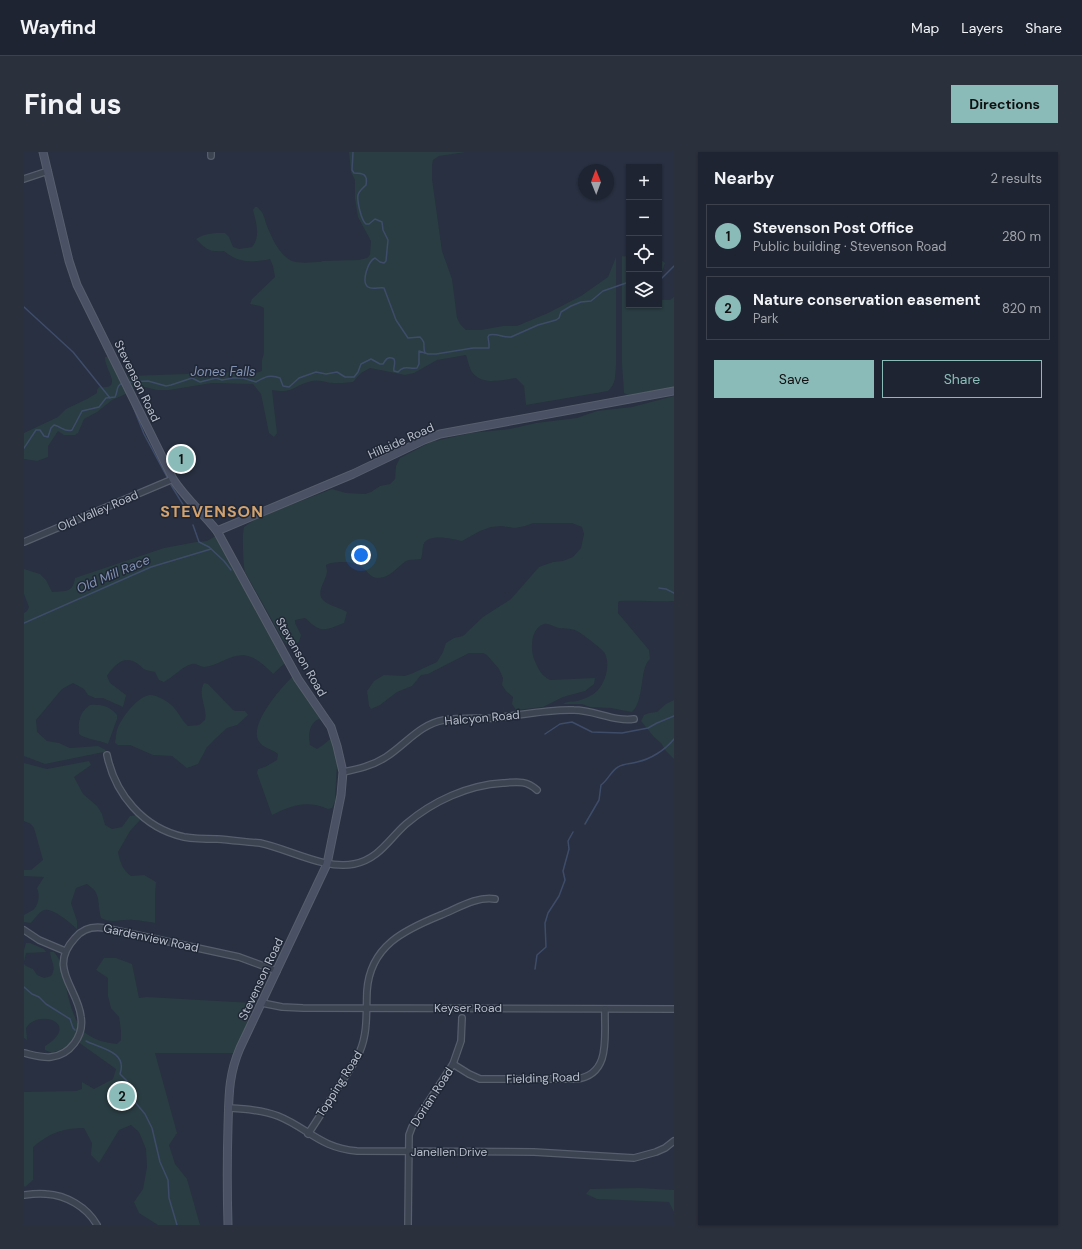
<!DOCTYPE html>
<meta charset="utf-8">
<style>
:root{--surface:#1e2431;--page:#2b303d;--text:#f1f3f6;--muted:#a1a4ab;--line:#3c414d;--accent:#8bbbb9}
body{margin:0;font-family:"DM Sans",sans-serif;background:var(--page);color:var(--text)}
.controls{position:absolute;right:12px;top:12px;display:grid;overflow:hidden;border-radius:0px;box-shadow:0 1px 3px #0004}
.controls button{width:36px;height:36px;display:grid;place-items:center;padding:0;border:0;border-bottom:1px solid var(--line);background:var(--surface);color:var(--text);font:20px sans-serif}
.compass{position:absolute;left:554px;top:12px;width:36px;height:36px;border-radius:50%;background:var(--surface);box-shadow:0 1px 3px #0004;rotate:359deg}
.you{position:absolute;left:337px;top:403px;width:14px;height:14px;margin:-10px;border:3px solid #fff;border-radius:50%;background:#1a73e8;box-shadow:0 0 0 6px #1a73e833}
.badge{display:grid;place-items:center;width:26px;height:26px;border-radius:50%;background:var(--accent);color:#111;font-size:13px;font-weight:700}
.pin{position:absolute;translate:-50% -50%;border:2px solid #fff;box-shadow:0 1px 4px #0006}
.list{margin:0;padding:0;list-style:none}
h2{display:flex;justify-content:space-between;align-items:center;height:52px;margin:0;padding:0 16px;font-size:17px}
h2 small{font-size:13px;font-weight:400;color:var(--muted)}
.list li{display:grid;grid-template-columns:26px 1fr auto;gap:12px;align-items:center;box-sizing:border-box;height:64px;margin:0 8px 8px;padding:0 8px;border:1px solid var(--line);border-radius:0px}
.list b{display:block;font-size:15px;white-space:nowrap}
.list p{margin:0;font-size:13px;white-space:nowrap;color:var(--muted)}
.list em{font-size:13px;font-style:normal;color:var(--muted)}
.actions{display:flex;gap:8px;padding:12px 16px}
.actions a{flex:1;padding:9px 0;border:1px solid var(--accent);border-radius:0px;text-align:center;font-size:14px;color:var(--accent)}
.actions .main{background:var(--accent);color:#111}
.icon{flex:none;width:22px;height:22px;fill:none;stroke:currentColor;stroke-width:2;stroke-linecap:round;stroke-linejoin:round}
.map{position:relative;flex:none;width:650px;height:1073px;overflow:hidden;border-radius:0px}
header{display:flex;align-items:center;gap:24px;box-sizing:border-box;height:56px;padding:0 20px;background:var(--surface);border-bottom:1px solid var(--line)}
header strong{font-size:19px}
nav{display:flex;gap:22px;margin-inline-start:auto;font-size:14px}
.intro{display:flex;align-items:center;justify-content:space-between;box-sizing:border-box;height:96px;padding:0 24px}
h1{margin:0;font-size:28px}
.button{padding:10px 18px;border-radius:0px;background:var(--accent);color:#111;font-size:14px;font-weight:700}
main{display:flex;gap:24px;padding:0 24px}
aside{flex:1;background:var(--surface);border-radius:0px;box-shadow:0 1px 3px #0004}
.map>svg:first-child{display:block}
.green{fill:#2a3d42}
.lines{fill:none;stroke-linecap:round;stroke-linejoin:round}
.stream{stroke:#3e4c6a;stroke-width:1.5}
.street-casing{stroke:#575e6c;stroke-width:8}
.secondary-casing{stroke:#575e6c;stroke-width:9}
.street{stroke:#3c4351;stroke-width:5.5}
.secondary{stroke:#4a5164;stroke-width:7}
.labels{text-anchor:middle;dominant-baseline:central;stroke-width:3;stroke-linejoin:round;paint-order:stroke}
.street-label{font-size:12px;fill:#b9becb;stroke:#202837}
.water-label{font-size:13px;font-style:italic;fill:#8291b2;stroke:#202837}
.district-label{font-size:16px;font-weight:bold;letter-spacing:1px;fill:#d3a26d;stroke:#202837}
</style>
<header>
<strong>Wayfind</strong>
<nav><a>Map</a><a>Layers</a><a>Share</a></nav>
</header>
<div class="intro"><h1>Find us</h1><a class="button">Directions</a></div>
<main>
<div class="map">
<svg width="650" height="1073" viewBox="0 0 650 1073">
<rect width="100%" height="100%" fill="#283041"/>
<g class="green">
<path d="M325,0H442L415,4L409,8L408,13V27L418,99L428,127L433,166L436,172L442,178H457L479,174H493L524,161L557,144L584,125L592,105V214C591,224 592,232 584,239L502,253L500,234L492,226C478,228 458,234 448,220C445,216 444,208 442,203L413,208L390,221L381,223L346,216L337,221L329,230C322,231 316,231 310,231C302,231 296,227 288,229C269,233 271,242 248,238L253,281L250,285L245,281L237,242L229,232L188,231L145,238H133L121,235L108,236L104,224L162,222L178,220L232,221L238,219V208L240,201V156L236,154L226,152L228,147L251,125L249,114L246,107C229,111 214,111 200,99C185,100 183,98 172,87C181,81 191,81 201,81L205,85L209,95L215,97L228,95C237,84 232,71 229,58L231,55H233C240,60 240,66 243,74C248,86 255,103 268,109C276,112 289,110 297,110L298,109L335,108L343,106L346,103L347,89L334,65L331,47V28L327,20Z"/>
<path d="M598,104L605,105V153H635V148H646L650,145V235L604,243L600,241L598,212Z"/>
<path d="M635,108H637L641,111L636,125L635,135Z"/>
<path d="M81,205H85L104,241L88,248L73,260L60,267L54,281L51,283H40L34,279L24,294V305L13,309L0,307V281L34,265L42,257L63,247L73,241V238L75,235C101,238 80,217 81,205Z"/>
<path d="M650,244V449C632,450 614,448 595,449L594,451V461L625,498L626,507C615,516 621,548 608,560L587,556L566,555L558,552H539C543,549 548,550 553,549C560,547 568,544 573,539C582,530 587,511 580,500C577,496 557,481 553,479C547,476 541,477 535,476C530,475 525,471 520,472C507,476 506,496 510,507C514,516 517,524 526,528L571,526L570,532L561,539L539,545L519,555L492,558L488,552L489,545L482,539L478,533L479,526L475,517L463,503L459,501H445L404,522L397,523L388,534L373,540L356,553L347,557L345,554L343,539L350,529L360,523L381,524L389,521L413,510L419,500L422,491L430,486L439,484L459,465L487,447L515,415L529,410L539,409L549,405L557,396L560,382L558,375L548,371H509L501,374L491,376L477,374L467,375L456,379L438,389C430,387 406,381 400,391C398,395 399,402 397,407C393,408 386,407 382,409C373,415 366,426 354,426C347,426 344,420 339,416C331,409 314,409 304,412L302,413C302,415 303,417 303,419C303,429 288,443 303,451C309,455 317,456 323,460L320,471C313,473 302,480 294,476C289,474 285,469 281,466L271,468V471L277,483L275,490L270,493H264L259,488L221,420C219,413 218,382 220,375L233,366L308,337L322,341L341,342L347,340L356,334L366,332L371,327L372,314L376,306L407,290L447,281L486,277L512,271L553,266L573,259L608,255Z"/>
<path d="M190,385H194L237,467L255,497L261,511L249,522C243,516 235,508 227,505C210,498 196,514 180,515C176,515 172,511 168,512C160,513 148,526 140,530L135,528L131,520C128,519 124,519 122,518C119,517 117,514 114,512C101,502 90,513 83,524L86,531L102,543L99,555L79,546H71L64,543L60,537L49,531L38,537L12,568L13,580L23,589L35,591L46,596L74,594L82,598L80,600L21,612L0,604V461L3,459L5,455L0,442V417L16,422L22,428L28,440C41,439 49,441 51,426L140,396L172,390L183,389Z"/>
<path d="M268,525L271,526L281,543L302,572L295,567C285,571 284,583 286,593L293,597L299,593L305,588H308L313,611L311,649L308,656L304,657C282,648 269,653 248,663L233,621L234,617L241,615L253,608L254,602C250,598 243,597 238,593C219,578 257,536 268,525Z"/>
<path d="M180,531L184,532L209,558L212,559H221L224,563L213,573L203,576L192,586L183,595L174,612L163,616L148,604L129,603L106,593H94L91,591C92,585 92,578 95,573C101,562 113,545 126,543C132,543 142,548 146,552C154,558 157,568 164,574L175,573L181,568C184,556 173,543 180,531Z"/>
<path d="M650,548V607L642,599L637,591L630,585L617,569L620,563L625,561L633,560L642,552Z"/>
<path d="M66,553C77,552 86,554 93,563V567L84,592C76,588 60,587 55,582C54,569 55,561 66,553Z"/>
<path d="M65,609L67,613L50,625L59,642L73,654L78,662L81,673L88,677L98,675L106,664L114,663L116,668L106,679L94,700C96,711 99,718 107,724L120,723L132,730L131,744V771C124,770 116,768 109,768C97,767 88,772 77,766C74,757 76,747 71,739C69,736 65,734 63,732L52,736L47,751L53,769V777C47,772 27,753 18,759C14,762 10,767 7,771L0,770V763C3,761 6,760 9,758C15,753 16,743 13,736L20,725L0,724V718H7L19,708L10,676L7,672L0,669V611L23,617Z"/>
<path d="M2,791H6L20,797L22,800L2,801L0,810V798Z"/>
<path d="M26,800H30C37,808 38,816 40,826C44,843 49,875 66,884C74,889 84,891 93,892L97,888V879L95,865L87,856L84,844V826L72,818L80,806H92L108,812L115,846L123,845L229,851L214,901H131L153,981L145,993L151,1012L163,1027L176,1073H134L115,1061L110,1050L119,1037L123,1015L122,997L115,980L107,973L95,978L75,1011L67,1003L68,991L60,976C40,976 25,981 9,995V1028L1,1035L0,1034V940L52,939L58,937V930L70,937L89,927L92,917L50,887C45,895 36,898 28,901L21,898V894C58,871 14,856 2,876L3,888L0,886V812L2,814L9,817L13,823L20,826L27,824C33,815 27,810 26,800Z"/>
<path d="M615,1036L650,1038V1060L645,1050L573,1047L562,1042L566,1037Z"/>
</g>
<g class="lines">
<g class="stream">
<path d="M329,0L328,18L330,21C339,21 344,22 342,33C339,36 335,39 334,43C333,49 337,68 342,72H345L351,67L358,70L359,78L364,88L362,109L360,111L356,110L351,106C344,109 337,130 344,135C348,138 355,135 360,136L372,168L384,186L396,185C403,192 398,193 401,201"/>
<path d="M635,129L650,114"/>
<path d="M0,155L49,200L86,246"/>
<path d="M105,230L124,229L142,234L147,233L168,226L176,230L192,226L198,228L209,226H219L232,230C241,225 246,222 256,226L259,234L265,235L275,226L292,220L302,222L313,220L321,225H330L334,220L337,212L347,207L356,212H359C362,207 364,204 370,207C372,212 369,215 370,219L374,220C380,213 385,217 393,216L395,212V199L404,202H412L449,196H465V192L464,185L465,183C473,181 479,186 487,185L514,173L532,168L535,166L537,160L547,154L557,150L567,149L579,139L605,130"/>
<path d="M98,232L108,252L120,282L143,325"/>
<path d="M0,296L12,278H16L20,284L24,285L27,276L30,273C37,274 41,281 48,278L58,259L75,255L82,246L91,245C94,239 92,233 99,231"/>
<path d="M147,333L163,359"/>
<path d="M169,373L175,390L185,395L200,409L207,418"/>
<path d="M635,436L642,437L650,441"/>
<path d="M0,471L127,415L187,397"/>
<path d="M521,582L536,572L548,570L568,580L598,581L624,576L633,571L650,564"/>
<path d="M561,672L575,648L577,633C584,628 587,619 594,615C600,611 607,612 613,610C627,607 641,598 650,587"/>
<path d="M511,817L513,803L522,795L521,771L524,761L535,744L541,728L539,719L545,697L544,689L549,680"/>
<path d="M0,835L8,842L15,845L22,852L46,867L49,876L51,878"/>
<path d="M62,889C75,896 104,899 96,922L103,929L105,943L121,962L128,976L136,1010L144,1028L145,1046L153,1073"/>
</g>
<g class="street-casing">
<g id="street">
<path d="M187,0V4"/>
<path d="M0,27L24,19"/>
<path d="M0,390L149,327"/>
<path d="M83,603C91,642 119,676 160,685C171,687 182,687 193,687C208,688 222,690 236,691C265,697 301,718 330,712C355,707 365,687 382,672C409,649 444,633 479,631C493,630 502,628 513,638"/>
<path d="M319,620C334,617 348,614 362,605C381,593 396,572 420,568C437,565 455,567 472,566C498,563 524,557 550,558C570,558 591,570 610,567"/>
<path d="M0,778L15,788L41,799"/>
<path d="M238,851L258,855L279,856L650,857"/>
<path d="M0,901C9,903 18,906 27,905C46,903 60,884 57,865C54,836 23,816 51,786C59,776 69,774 81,776L215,805L253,819"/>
<path d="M429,912L445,922L456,927H552C588,923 580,883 581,857"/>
<path d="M205,956C221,957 238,958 254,964C284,976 296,996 333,999L510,1000L610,1006L632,1000L641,996L650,989"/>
<path d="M284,982C296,964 307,946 319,928C325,919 332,909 336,899C344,880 342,860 343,839C346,794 380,778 417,763C434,756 453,744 471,747"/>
<path d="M0,1043C7,1042 15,1041 22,1042C42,1043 63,1055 73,1073"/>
<path d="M384,1073L385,983L388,975L429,912L437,889L438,866"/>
</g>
</g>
<g class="secondary-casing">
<g id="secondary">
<path d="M19,0L45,109L53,133L149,327C161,346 179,361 193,379L274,527L307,575L313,594L319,620L317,643L303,712L216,896C204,924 205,945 204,974C203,1007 203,1040 204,1073"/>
<path d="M193,379L329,322L400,288L416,282L650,239"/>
</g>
</g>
<use href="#street" class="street"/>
<use href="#secondary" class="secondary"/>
</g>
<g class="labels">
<g class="street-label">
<text transform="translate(113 229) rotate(64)">Stevenson Road</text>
<text transform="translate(377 289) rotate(-24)">Hillside Road</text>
<text transform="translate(74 359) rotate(-23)">Old Valley Road</text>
<text transform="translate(277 505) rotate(60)">Stevenson Road</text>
<text transform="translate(458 566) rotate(-5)">Halcyon Road</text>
<text transform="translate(127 786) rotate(12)">Gardenview Road</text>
<text transform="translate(237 827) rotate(-65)">Stevenson Road</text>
<text x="444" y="856">Keyser Road</text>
<text transform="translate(519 926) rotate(-2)">Fielding Road</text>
<text transform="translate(315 932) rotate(-58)">Topping Road</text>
<text transform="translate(408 945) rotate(-57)">Dorian Road</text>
<text x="425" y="1000">Janellen Drive</text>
</g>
<g class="water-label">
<text x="199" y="219">Jones Falls</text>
<text transform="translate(89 422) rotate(-23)">Old Mill Race</text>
</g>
<g class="district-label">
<text x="188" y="359">STEVENSON</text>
</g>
</g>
</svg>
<div class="controls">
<button>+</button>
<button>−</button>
<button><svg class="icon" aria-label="locate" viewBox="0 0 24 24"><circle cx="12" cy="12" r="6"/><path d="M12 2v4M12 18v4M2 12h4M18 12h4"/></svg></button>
<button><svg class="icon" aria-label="layers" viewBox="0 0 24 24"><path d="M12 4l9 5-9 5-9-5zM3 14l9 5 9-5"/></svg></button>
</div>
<svg class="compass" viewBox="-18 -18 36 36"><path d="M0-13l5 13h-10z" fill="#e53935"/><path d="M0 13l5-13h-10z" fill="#a1a4ab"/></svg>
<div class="you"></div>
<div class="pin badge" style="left:157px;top:307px">1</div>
<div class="pin badge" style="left:98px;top:944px">2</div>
</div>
<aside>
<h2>Nearby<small>2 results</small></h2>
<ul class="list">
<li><span class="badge">1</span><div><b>Stevenson Post Office</b><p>Public building · Stevenson Road</p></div><em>280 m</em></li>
<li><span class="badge">2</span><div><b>Nature conservation easement</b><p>Park</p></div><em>820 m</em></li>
</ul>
<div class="actions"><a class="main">Save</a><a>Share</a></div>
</aside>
</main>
